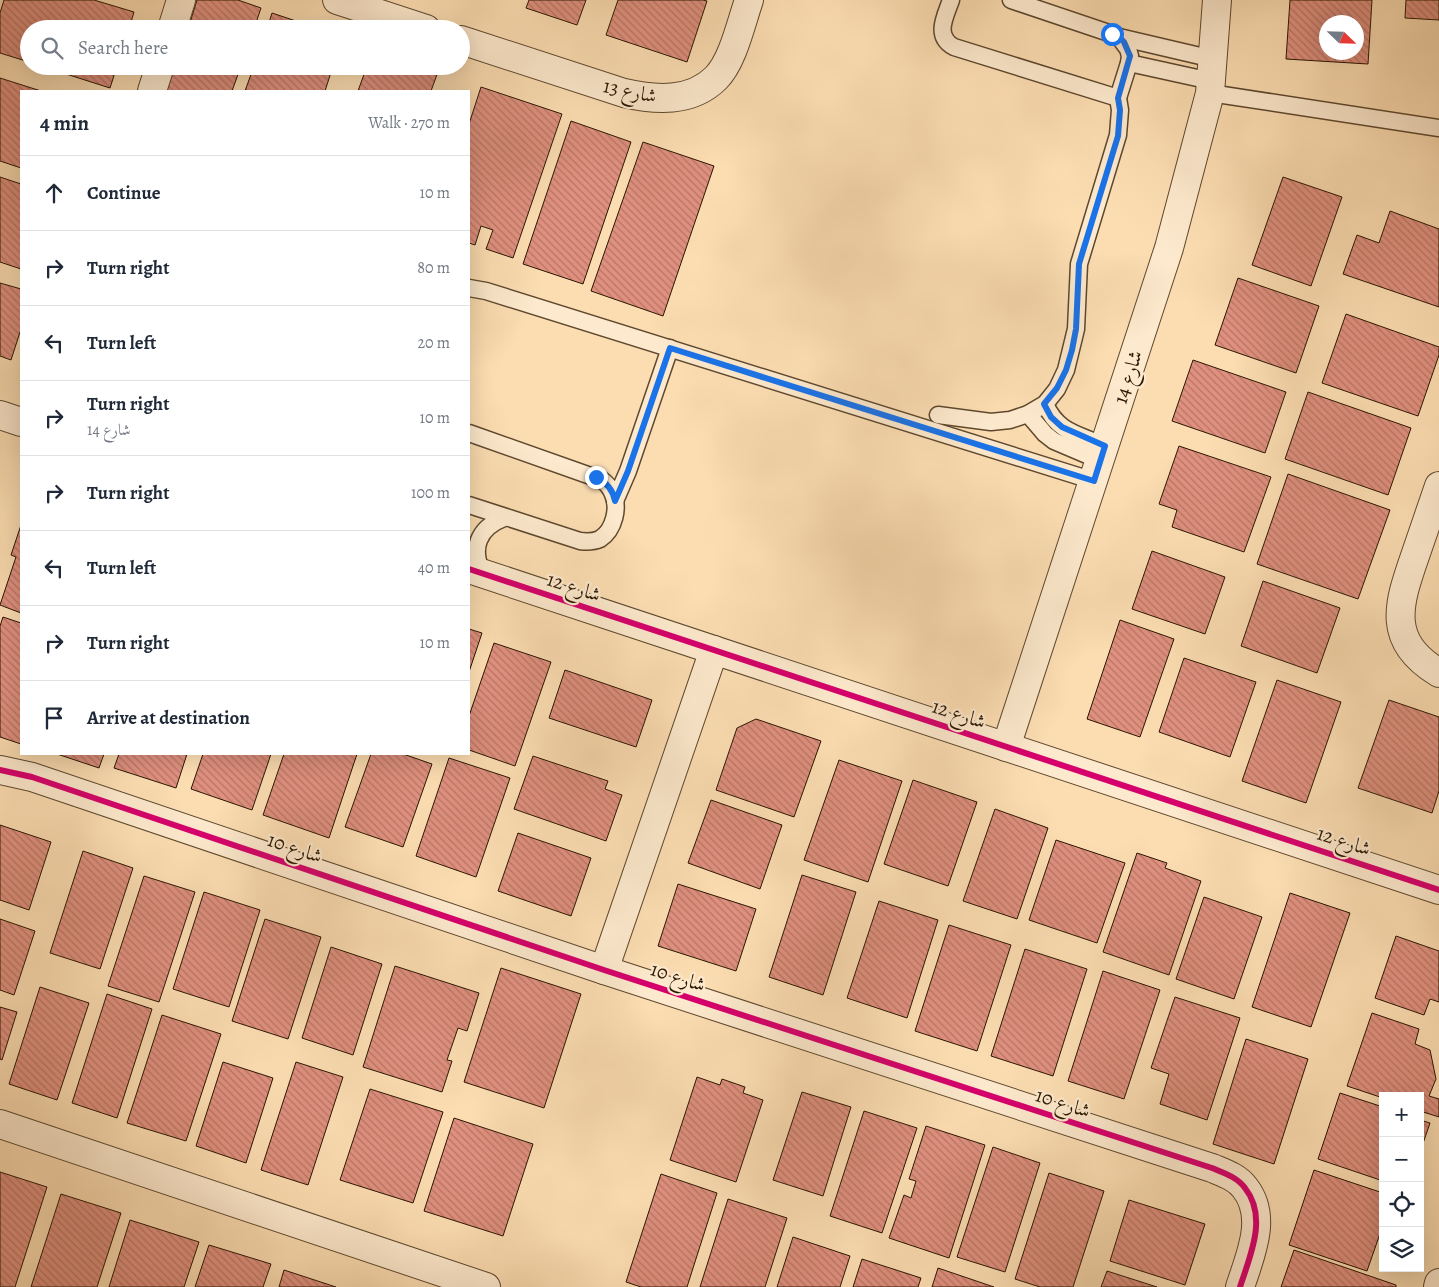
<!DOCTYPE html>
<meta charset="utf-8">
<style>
:root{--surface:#fff;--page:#f2f2f3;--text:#1f2937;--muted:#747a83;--line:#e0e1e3}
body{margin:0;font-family:Alegreya,Amiri,serif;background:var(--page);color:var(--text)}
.controls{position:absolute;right:15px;bottom:15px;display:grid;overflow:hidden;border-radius:0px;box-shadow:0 5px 20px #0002}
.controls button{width:45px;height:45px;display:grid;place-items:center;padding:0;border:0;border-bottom:1px solid var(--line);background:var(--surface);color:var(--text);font:25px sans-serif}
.compass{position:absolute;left:1319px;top:15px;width:45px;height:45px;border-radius:50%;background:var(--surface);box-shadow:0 5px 20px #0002;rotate:113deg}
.stop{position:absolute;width:15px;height:15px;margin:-11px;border:4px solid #1a73e8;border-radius:50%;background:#fff}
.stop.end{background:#1a73e8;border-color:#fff;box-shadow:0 1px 5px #0008}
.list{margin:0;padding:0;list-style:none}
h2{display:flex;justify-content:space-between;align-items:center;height:65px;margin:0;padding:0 20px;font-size:21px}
h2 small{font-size:16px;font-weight:400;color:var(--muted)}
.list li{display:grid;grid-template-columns:32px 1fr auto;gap:15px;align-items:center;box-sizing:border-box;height:75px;padding:0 20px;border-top:1px solid var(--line)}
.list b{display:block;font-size:19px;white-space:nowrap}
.list p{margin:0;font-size:16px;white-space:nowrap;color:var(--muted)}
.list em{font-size:16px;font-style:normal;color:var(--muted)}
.icon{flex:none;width:28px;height:28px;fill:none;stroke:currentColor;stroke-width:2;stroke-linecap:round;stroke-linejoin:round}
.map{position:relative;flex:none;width:1439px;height:1287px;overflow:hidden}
.search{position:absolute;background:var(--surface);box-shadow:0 5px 20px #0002;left:20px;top:20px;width:450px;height:55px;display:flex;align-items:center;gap:12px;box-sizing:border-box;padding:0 18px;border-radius:28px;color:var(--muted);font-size:19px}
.panel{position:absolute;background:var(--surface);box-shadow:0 5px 20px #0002;left:20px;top:90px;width:450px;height:665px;border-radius:0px}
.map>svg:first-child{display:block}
.building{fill:url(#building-back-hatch);stroke:#2a1602;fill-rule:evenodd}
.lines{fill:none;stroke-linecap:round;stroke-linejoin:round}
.lane-casing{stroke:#5e482e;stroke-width:19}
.street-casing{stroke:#5e482e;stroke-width:30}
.lane{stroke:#fde9cd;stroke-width:16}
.street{stroke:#fde9cd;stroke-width:28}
.cycleway-casing{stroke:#fde9cd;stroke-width:9}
.cycleway{stroke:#d6006c;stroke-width:6}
.route{stroke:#1a73e8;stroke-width:6}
.labels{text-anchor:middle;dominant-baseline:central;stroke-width:4.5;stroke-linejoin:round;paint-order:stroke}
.street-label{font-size:20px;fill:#2a1602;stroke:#fde9cd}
</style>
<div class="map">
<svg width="1439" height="1287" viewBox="0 0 1439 1287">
<defs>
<pattern id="building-back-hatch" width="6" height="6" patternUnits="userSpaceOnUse" patternTransform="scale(1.25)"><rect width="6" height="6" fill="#e0907f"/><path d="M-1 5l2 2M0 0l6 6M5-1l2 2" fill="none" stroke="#b67566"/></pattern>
</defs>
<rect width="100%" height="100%" fill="#fcddb2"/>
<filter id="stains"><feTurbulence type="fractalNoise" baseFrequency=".004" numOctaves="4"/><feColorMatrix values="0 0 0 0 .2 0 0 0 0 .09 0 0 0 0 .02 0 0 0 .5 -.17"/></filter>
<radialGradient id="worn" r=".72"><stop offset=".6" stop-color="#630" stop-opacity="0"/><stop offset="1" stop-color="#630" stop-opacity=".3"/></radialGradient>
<g class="building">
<path d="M4,0H94L134,12L129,29H29V62L0,53V13Z"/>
<path d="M197,0H238L261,8L254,29H188Z"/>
<path d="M529,0H586L577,25L526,8Z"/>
<path d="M618,0H703L707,1L687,62L606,35Z"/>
<path d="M1290,0H1372L1368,64L1286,59ZM1326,22H1356V52H1326Z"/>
<path d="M1406,0H1439V20L1405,18Z"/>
<path d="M272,13L320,29H267Z"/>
<path d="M41,66H117L110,88Z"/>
<path d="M175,66H241L232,91H166Z"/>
<path d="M254,66H333L325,91H245Z"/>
<path d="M367,66H430L439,69L431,91H358Z"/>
<path d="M0,78L41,91H21V168L0,161Z"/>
<path d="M481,87L562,114L513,258L486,249L493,230L481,226L475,245L469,243V124Z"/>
<path d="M571,121L631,142L583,284L523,264Z"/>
<path d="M643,142L714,166L663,316L591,291Z"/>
<path d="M0,177L21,184V269L0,262Z"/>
<path d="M1283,177L1342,197L1311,286L1252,265Z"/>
<path d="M1390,211L1439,229V307L1343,274L1357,235L1379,243Z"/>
<path d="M1238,278L1319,306L1296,373L1215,345Z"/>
<path d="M0,283L21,289V329L11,360L0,356Z"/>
<path d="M1346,314L1439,347V355L1418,416L1322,383Z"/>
<path d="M1193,360L1286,392L1265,453L1172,421Z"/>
<path d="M1308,392L1411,428L1388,495L1285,459Z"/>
<path d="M1179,446L1271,477L1244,552L1172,527L1177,510L1159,504Z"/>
<path d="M1288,474L1390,510L1358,599L1257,564Z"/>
<path d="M21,525V613L0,605L16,557L11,555Z"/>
<path d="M1152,551L1225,577L1205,634L1132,609Z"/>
<path d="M1263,581L1340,608L1317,673L1241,646Z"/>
<path d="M3,617L21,623V744L0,737V626Z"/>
<path d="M1120,620L1174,639L1140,737L1087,719Z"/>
<path d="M469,629L482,633L469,672Z"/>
<path d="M494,643L551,662L515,766L469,750V716Z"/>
<path d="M1184,658L1256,682L1230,757L1159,732Z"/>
<path d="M565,670L652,700L636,747L549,718Z"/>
<path d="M1277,680L1341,702L1306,803L1242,781Z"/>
<path d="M1389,700L1439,717V791L1432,813L1358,788Z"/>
<path d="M756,719L821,741L794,817L716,790L737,728Z"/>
<path d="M57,754H104L99,768Z"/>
<path d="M119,754H187L176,788L114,768Z"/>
<path d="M203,754H271L252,810L191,789Z"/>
<path d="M284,754H357L329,838L263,815Z"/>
<path d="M371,754H403L432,764L403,847L345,827Z"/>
<path d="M533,756L608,781L605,789L622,795L606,841L514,809Z"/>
<path d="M449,758L510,778L476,877L416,856Z"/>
<path d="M839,760L902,781L868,882L804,860Z"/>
<path d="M913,780L977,802L948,886L884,864Z"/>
<path d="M711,800L782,825L760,889L688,863Z"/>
<path d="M995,809L1048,828L1017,919L963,901Z"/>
<path d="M0,825L51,842L29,910L0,900Z"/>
<path d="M518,833L591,858L571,916L498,891Z"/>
<path d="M1056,840L1125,863L1097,943L1029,920Z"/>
<path d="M83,851L133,868L100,969L50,953Z"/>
<path d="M1137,853L1167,863L1165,868L1201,881L1169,975L1103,952Z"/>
<path d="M802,875L856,892L823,995L769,977Z"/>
<path d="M144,876L195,892L159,1002L108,986Z"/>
<path d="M678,884L756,909L736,971L658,946Z"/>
<path d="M204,892L260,910L229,1007L173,989Z"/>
<path d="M1290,893L1350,913L1311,1027L1252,1007Z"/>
<path d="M1204,897L1262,917L1234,999L1176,979Z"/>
<path d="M879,901L938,920L907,1018L847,998Z"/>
<path d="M0,919L35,931L14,995L0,990Z"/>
<path d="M265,919L321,937L288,1039L232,1021Z"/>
<path d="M949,925L1011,945L977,1051L915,1031Z"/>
<path d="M1396,936L1439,951V1002L1430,999L1424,1015L1375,998Z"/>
<path d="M331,947L382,964L353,1055L302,1038Z"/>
<path d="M1025,949L1087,969L1053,1076L991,1056Z"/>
<path d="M395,966L479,993L467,1031L458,1028L447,1060L452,1061L442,1092L363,1067Z"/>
<path d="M501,968L581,994L544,1108L464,1082Z"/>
<path d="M1103,971L1160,990L1124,1099L1068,1081Z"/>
<path d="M40,987L89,1003L57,1100L9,1084Z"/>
<path d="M107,994L152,1009L117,1118L72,1103Z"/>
<path d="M1175,997L1240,1018L1207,1120L1160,1104L1169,1074L1151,1068Z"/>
<path d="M0,1007L17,1012L2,1060L0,1059Z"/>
<path d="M1372,1013L1419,1029L1415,1044L1430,1050L1436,1079L1429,1096L1439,1099V1117L1420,1111V1096H1383V1098L1347,1086Z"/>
<path d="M162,1015L221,1034L186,1141L127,1123Z"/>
<path d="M1246,1039L1308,1059L1274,1164L1213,1144Z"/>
<path d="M223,1062L273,1078L246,1163L196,1146Z"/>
<path d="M296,1062L343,1077L308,1185L261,1170Z"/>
<path d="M697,1077L720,1085L722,1079L745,1087L743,1093L763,1100L736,1182L670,1160Z"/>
<path d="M370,1089L443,1112L413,1203L340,1180Z"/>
<path d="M802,1092L851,1107L823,1196L773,1180Z"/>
<path d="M1340,1093L1383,1107V1181L1318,1159Z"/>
<path d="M864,1111L917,1128L882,1233L830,1216Z"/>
<path d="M454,1118L533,1144L503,1236L424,1211Z"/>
<path d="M1420,1120L1430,1123L1420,1152Z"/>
<path d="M926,1126L985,1145L949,1258L889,1238L904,1195L911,1198L916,1181L909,1179Z"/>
<path d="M993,1147L1040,1163L1005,1272L957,1257Z"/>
<path d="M1314,1170L1383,1193V1225L1367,1271L1289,1245Z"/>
<path d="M0,1172L47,1187L15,1287H0Z"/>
<path d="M1049,1173L1104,1191L1073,1287H1040L1015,1279Z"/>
<path d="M661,1174L717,1193L687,1287H641L626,1282Z"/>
<path d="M61,1194L121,1213L97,1287H31Z"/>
<path d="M728,1199L787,1218L765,1287H700Z"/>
<path d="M1129,1200L1205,1224L1185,1285L1110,1261Z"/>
<path d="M130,1220L199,1242L184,1287H109Z"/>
<path d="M793,1237L850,1256L840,1287H777Z"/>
<path d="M209,1245L271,1264L263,1287H195Z"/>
<path d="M1294,1250L1396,1285V1287H1281Z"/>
<path d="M862,1259L921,1278L918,1287H853Z"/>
<path d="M938,1268L994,1287H932Z"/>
<path d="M284,1270L336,1287H279Z"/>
<path d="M1107,1271L1157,1287H1101Z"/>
</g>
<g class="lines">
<g class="lane-casing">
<g id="lane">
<path d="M951,0C945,17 934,36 954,47L1118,98"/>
<path d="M1119,37L1213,59"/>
<path d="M1129,63L1211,81"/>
<path d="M1210,93L1439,128"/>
<path d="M469,288L486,291L1094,481"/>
<path d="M1045,404C1058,433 1078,434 1105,446"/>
<path d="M1028,414L1045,434L1054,441L1101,461"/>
<path d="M938,415L991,422L1010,420L1028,414L1045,404L1057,389L1066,370L1076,329L1079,264L1118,135L1120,110L1118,98L1129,63L1130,56L1128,49L1119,37L1112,34L1011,0"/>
<path d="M469,433L602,480C606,483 610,487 612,492C620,507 614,530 600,539C593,542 587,542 580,541L469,505"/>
<path d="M615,501L628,471L670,348"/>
<path d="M483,574C470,549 478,528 504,518"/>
</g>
</g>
<g class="street-casing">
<g id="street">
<path d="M337,0L426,29"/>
<path d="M172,29L181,0"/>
<path d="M461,40L624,93C655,100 691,103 716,78C733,61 741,23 749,0"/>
<path d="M152,91L160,66"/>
<path d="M0,415L21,422"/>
<path d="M1439,486C1431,509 1423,533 1415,556C1398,605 1386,641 1439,673"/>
<path d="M469,569L1439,890"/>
<path d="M1006,747L1169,248L1210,93L1217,0"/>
<path d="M0,770L32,777L604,970L1212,1168C1224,1173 1237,1177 1245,1188C1268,1217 1250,1256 1240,1287"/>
<path d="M604,970L714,650"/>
<path d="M0,1124L486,1287"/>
<path d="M1438,1287L1439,1283"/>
</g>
</g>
<use href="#lane" class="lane"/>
<use href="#street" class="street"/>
<g class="cycleway-casing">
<g id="cycleway">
<path d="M469,569L1439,890"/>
<path d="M0,770L32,777L604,970L1212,1168C1224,1173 1237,1177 1245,1188C1268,1217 1250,1256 1240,1287"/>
</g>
</g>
<use href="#cycleway" class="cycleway"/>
</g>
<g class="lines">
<path class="route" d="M596,477C606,482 613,490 615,501L628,471L670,348L1094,481L1105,446L1062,427L1051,417L1044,404L1057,388L1066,370L1072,350L1076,329L1079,264L1118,136L1120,110L1118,98L1130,56L1124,42L1119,37L1112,34"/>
</g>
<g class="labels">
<g class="street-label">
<text transform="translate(630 91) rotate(12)">شارع 13</text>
<text transform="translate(1128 377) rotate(-72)">شارع 14</text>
<text transform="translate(574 587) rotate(18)">شارع 12</text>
<text transform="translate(959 714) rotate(18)">شارع 12</text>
<text transform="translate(1344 841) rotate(18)">شارع 12</text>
<text transform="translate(295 848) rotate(19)">شارع 10</text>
<text transform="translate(678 977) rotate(18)">شارع 10</text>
<text transform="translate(1063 1103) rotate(18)">شارع 10</text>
</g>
</g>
<rect width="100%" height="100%" filter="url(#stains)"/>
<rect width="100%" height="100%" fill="url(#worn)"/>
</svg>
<div class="controls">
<button>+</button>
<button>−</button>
<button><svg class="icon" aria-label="locate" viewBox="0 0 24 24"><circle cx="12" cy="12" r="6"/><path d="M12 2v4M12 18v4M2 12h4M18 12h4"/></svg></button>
<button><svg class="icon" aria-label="layers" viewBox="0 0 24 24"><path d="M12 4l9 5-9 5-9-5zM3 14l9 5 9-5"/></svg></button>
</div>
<svg class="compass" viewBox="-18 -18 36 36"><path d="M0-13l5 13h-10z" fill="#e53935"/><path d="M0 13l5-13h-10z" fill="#747a83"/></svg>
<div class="stop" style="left:1112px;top:34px"></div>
<div class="stop end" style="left:596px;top:477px"></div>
<div class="search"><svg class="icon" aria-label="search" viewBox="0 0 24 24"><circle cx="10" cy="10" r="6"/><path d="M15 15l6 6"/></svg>Search here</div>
<section class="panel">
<h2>4 min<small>Walk · 270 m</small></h2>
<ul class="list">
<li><svg class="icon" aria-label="ahead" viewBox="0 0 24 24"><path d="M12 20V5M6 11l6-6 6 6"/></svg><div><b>Continue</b></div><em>10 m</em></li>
<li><svg class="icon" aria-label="right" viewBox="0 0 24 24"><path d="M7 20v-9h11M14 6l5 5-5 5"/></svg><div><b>Turn right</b></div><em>80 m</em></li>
<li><svg class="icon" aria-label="left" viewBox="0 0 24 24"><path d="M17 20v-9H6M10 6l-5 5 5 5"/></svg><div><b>Turn left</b></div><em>20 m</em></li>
<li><svg class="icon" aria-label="right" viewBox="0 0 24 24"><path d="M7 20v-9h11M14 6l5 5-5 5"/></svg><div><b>Turn right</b><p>شارع 14</p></div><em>10 m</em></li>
<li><svg class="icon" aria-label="right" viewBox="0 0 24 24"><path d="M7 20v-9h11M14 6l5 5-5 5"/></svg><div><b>Turn right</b></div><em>100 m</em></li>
<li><svg class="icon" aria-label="left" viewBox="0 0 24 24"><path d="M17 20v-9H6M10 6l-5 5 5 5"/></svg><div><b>Turn left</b></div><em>40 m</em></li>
<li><svg class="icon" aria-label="right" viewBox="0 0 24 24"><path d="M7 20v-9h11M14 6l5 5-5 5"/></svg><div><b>Turn right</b></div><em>10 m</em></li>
<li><svg class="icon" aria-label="arrive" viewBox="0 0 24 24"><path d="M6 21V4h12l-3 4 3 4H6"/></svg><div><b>Arrive at destination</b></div></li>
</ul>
</section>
</div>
